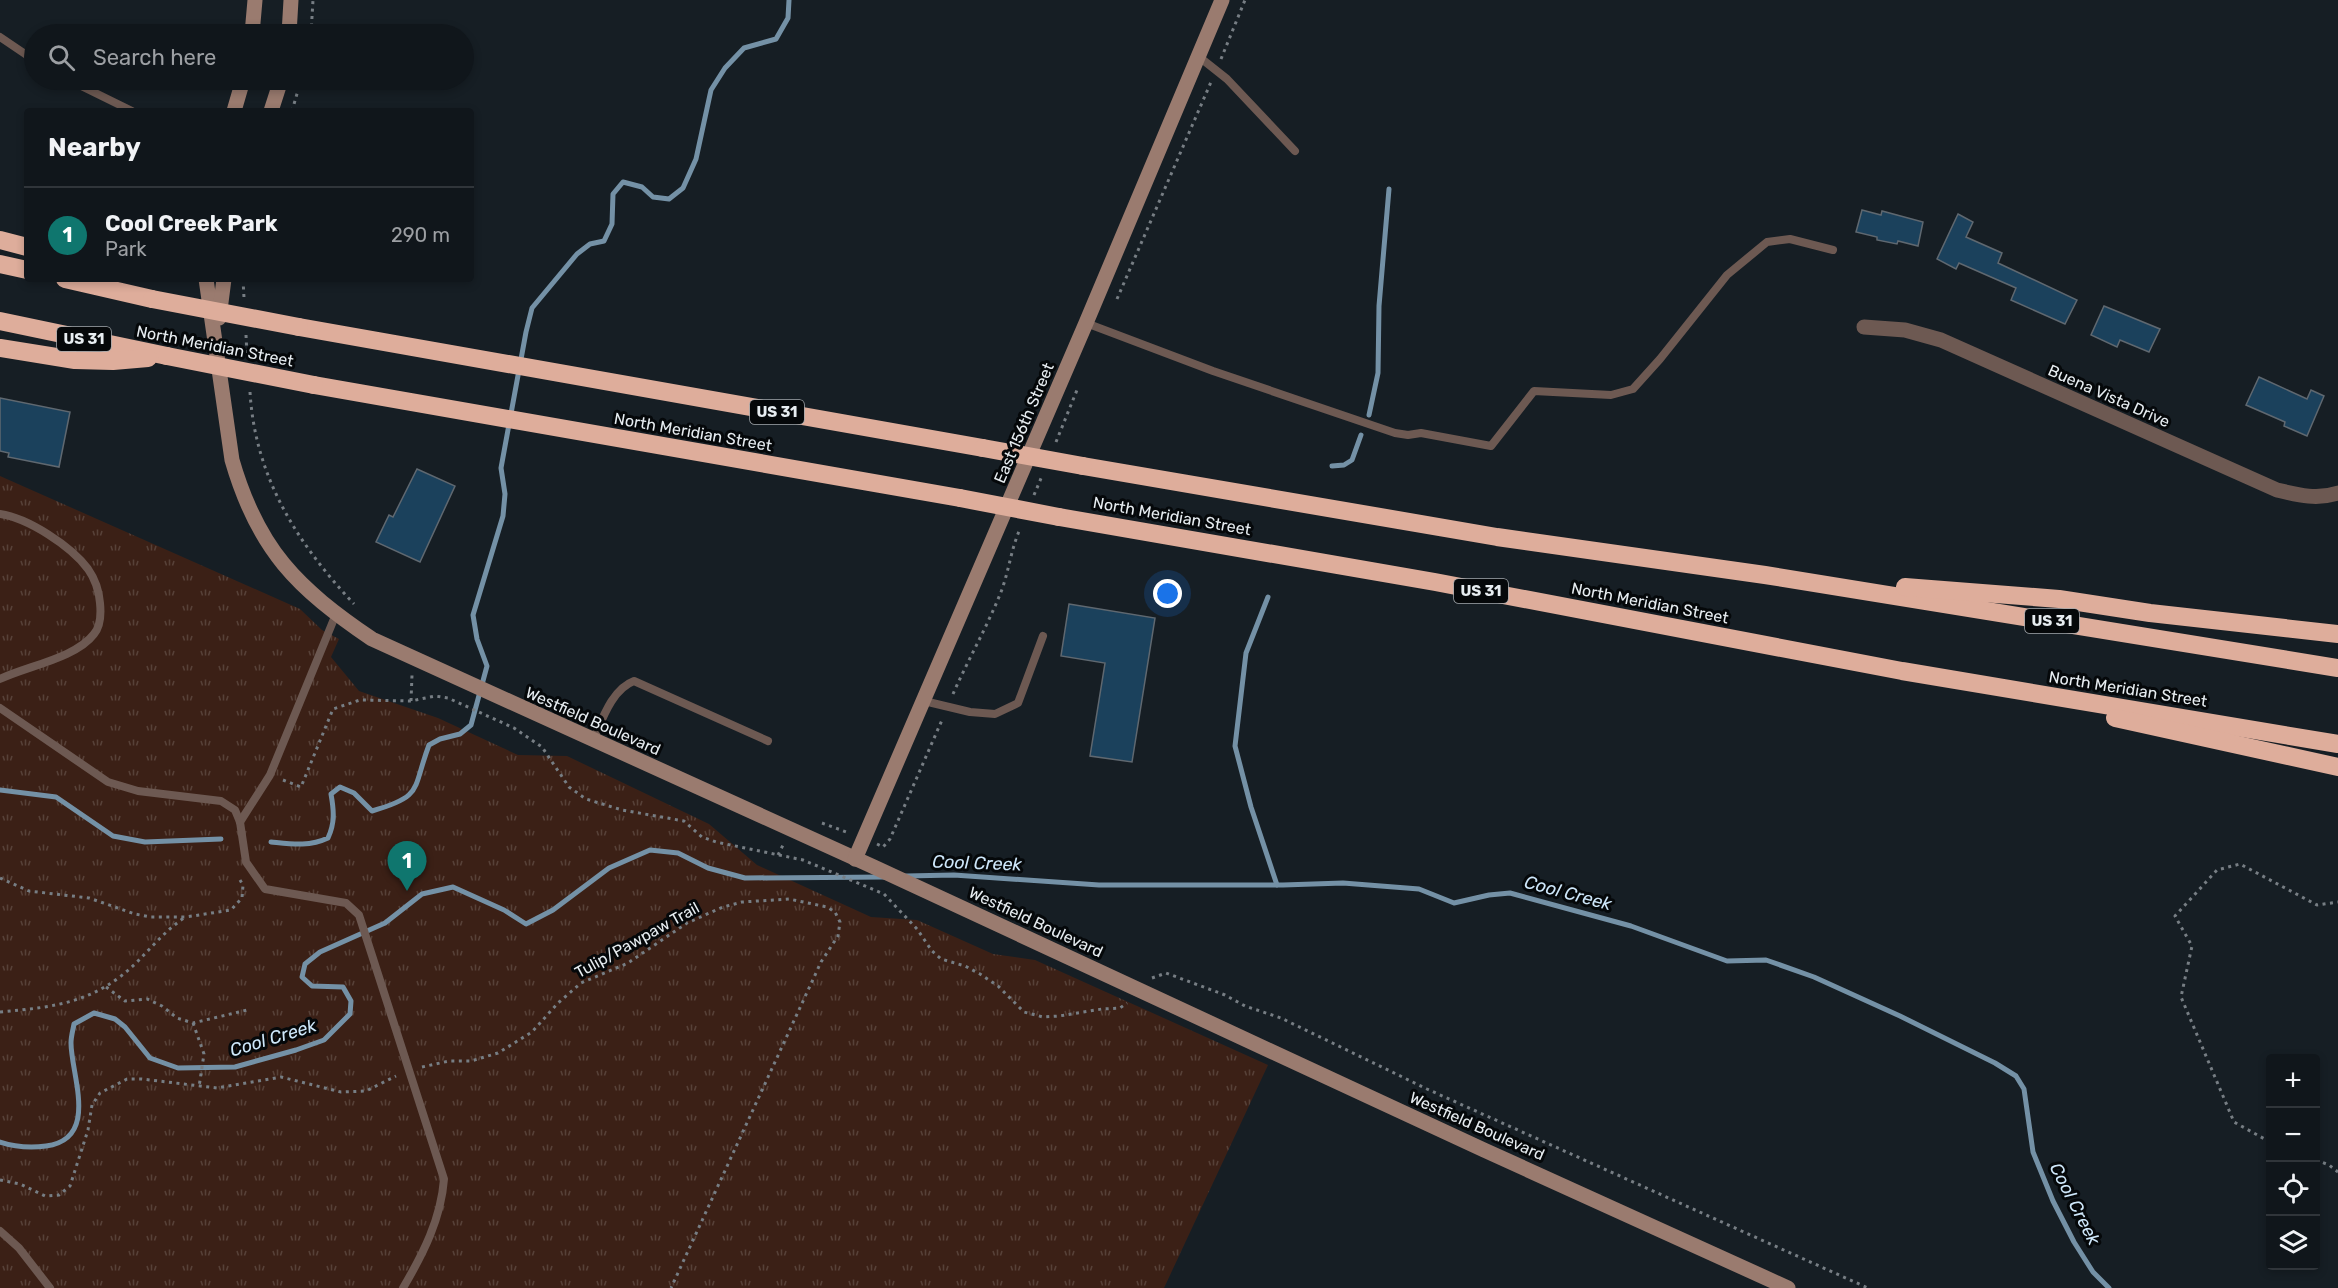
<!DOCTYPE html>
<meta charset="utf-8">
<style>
:root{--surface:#10161b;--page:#1e2328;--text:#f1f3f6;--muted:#9c9fa3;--line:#30353a;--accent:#0f766e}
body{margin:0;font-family:Rubik,sans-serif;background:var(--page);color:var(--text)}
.controls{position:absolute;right:18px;bottom:18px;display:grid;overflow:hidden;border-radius:6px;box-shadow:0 3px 9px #0003}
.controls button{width:54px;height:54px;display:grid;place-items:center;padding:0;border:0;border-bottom:2px solid var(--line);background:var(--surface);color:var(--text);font:30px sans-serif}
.you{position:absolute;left:1168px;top:594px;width:21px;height:21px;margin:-15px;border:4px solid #fff;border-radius:50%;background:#1a73e8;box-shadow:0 0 0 9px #1a73e833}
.badge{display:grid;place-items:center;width:39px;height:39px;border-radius:50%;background:var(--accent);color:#fff;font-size:20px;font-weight:700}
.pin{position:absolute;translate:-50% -50px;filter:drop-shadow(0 2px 3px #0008)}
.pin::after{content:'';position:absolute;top:32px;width:21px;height:18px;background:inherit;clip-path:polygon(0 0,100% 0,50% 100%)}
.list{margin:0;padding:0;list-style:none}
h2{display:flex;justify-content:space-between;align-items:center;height:78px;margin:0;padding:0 24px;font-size:26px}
h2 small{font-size:20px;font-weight:400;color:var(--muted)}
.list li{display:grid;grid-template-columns:39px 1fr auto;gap:18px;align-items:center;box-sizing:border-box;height:96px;padding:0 24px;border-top:2px solid var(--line)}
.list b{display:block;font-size:22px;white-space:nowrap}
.list p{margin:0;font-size:20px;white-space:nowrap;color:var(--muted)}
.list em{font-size:20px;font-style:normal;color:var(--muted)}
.icon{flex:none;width:33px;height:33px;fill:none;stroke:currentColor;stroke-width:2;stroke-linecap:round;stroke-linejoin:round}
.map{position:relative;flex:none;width:2338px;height:1288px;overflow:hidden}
.search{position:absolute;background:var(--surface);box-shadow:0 3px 9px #0003;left:24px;top:24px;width:450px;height:66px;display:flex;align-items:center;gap:15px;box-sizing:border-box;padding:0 21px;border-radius:33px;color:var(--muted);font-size:22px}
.panel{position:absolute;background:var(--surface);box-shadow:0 3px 9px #0003;left:24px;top:108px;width:450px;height:174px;border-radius:6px}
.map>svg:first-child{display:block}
.grass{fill:url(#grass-tufts)}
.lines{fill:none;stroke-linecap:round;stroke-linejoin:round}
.stream{stroke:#7491a6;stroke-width:5}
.building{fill:#1b415c;stroke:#5f6870;stroke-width:1.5}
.path{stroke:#777e84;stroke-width:3;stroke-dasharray:3 4.5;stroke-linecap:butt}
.lane{stroke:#6d5952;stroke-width:8}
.street{stroke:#6d5952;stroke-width:15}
.secondary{stroke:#9a7b6f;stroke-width:15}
.highway{stroke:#dead9b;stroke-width:18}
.highway-bridge{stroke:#dead9b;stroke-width:18}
.labels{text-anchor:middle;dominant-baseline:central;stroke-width:6;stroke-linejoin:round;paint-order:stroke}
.shield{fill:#05080a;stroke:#a3a8ac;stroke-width:1.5}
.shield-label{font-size:15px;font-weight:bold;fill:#e7edf1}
.street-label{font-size:16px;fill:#e7edf1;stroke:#05080a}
.water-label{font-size:18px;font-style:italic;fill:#cee7fa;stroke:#05080a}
</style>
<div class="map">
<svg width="2338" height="1288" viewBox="0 0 2338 1288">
<defs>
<pattern id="grass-tufts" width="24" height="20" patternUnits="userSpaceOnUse" patternTransform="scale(1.5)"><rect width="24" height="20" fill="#3b2016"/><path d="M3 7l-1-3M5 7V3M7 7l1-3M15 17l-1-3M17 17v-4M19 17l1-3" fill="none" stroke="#574138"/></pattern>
</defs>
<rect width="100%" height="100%" fill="#161e24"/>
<path class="grass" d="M0,476L300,609L322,630L339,639L331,657L359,691L438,718L518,755L567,756L709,824L757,865L871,917L917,920L993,954L1035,960L1268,1065L1164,1288H0Z"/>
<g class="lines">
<g class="stream">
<path d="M1369,415L1378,373L1379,306L1389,189"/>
<path d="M1332,466L1344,465L1352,460L1361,435"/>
<path d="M1268,597L1246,653L1235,746L1251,807L1277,885"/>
<path d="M0,790L56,797L113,836L145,842L221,839"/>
<path d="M271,842C291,844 309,847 328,838C335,823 334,811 331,794L340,787L354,793L372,811C424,796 412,790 429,745L440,739L460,734L471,725L487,666L477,639L473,615L503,516L505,494L501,468L526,332L532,308L577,254L590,244L604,241L612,224L613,194L623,182L642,187L653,197L669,199L683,188L696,159L711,90L725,68L744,48L776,39L788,18L789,0"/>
<path d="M906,876L954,875L1099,885H1283L1343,883L1419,889L1454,903L1489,895L1510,893L1631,926L1727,961L1766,960L1814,977L1900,1016L1995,1063L2016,1076L2024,1089L2033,1152L2053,1201L2074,1242L2093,1272L2109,1288"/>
<path d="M0,1142C15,1147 30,1148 46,1146C100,1139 71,1075 71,1043C71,1036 73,1030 74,1024L94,1013L115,1019L125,1027L150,1058L178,1068L235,1067L296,1050L324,1040L350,1014L351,1001L343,987L312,986L302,977L305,964L320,952L385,923L422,894L453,887L504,910L526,924L553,910L609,868L650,850L678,853L708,868L745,878L885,877"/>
</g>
</g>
<g class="building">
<path d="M1862,210L1881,215L1882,211L1923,222L1918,246L1898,241L1897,244L1877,240V237L1856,232Z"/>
<path d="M1958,214L1973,222L1966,237L2002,253L1998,263L2077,300L2065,324L2011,300L2016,288L1959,263L1956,269L1937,259Z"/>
<path d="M2104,306L2160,329L2149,352L2120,340L2117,347L2091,335Z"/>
<path d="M2259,377L2307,399L2311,390L2324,396L2307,436L2284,426L2285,422L2246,405Z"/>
<path d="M0,398L70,412L59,467L8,457L9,453L0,451Z"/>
<path d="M417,469L455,486L420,562L376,542L389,515L393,517Z"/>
<path d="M1069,604L1155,618L1132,762L1090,756L1105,663L1061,656Z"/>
</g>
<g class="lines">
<g class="path">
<path d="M311,34L313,0"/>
<path d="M1221,59L1245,0"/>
<path d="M292,111L301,80"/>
<path d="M243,279L244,298"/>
<path d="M1117,299L1211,82"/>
<path d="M246,335L247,355"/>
<path d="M250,392C255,477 297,543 354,604"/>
<path d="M1056,442L1077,390"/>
<path d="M1034,495L1042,476"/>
<path d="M953,694C968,660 987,627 1001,592C1009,571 1011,549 1020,529"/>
<path d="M411,701L412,675"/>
<path d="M283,780L301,787L333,709L360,700L411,701L435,696L448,698L514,728L542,747L569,787L586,799L622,810L684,821L702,837L716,842L803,860L884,894L917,929L932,951L941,959L965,966L980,974L998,986L1024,1012L1043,1017L1059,1016L1102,1009L1120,1008L1127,1003"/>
<path d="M822,823L849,833"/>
<path d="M877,844L883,847L890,839L942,720"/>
<path d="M778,855L784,843"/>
<path d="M0,878L29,891L89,898L135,914L151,917H186L231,910L242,898L243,885L240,880"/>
<path d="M1152,978L1166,973L1225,995L1245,1006L1281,1018L1427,1089L1868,1288"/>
<path d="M106,987L125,1001L147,999L162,1006L177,1018L193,1023L247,1010"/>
<path d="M0,1012C55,1007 95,1003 137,962C152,947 166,930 184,918"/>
<path d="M193,1023L204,1054L199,1087"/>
<path d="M422,1067L449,1061H471L498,1053L532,1032L558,1003L581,983L628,963L687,923L723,907L742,902L789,899L827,907L835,912L840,922L838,936L821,962L671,1288"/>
<path d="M2270,1142L2234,1122L2181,997L2192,946L2175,916L2217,870L2240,864L2317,905L2338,902"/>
<path d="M2316,1160L2329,1165L2338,1172"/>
<path d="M0,1180L20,1184L45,1196L59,1195L70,1186L88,1130L92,1105L100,1093L127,1079H142L217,1088L281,1077L341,1092L366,1091L396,1076"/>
</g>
<g class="lane">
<path d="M0,37L34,60"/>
<path d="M1198,56L1227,79L1295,151"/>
<path d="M69,80L132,111"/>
<path d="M1086,323L1213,371L1395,433L1408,435L1421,433L1491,446L1534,391L1611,395L1633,389L1660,359L1727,275L1767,242L1790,239L1833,250"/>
<path d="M0,514C28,518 71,546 88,569C95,579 99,591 100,603C101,613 101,626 94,634C76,658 27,666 0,679"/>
<path d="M924,701L970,712L995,714L1018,703L1043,636"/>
<path d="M0,708L108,782L138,791L221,801L235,810L240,822L246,862L265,889L346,903L359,915L444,1179C441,1219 423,1254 403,1288"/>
<path d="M593,740C602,720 612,689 634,681L768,741"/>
<path d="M240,822L270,775L336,614"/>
<path d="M0,1231L19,1248L50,1288"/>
</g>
<path class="street" d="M1864,327L1905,330L1941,340L2277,490C2298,495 2317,500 2338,493"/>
<g class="secondary">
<path d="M252,34L255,0"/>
<path d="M289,34L291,0"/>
<path d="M234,111L243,80"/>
<path d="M271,111L281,80"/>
<path d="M206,279L232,460C258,550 297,588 372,639L874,867L1484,1150L1788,1288"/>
<path d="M219,318L224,279"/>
<path d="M855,859L1086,323L1222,0"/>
</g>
<g class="highway">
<path d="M0,240L27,247"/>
<path d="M0,264L27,270"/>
<path d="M65,279L152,299"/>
<path d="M0,321L167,356"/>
<path d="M299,327L983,448"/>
<path d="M0,348L75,360L113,361L148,358"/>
<path d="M314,385L960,498"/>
<path d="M1083,466L1497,537L1765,575L2338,668"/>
<path d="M1059,517L1435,582L1902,671L2338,744"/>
<path d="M1905,587L2059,599L2150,613L2338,634"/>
<path d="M2115,718L2338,767"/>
</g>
<g class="highway-bridge">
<path d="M152,299L299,327"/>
<path d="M167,356L314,385"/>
<path d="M983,448L1083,466"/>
<path d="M960,498L1059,517"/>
</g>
</g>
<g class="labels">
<g class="shield">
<rect x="57" y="327" width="54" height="24" rx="4.5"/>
<rect x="750" y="400" width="54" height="24" rx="4.5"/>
<rect x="1454" y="579" width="54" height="24" rx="4.5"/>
<rect x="2025" y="609" width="54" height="24" rx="4.5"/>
</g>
<g class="shield-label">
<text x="84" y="339">US 31</text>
<text x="777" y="412">US 31</text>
<text x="1481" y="591">US 31</text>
<text x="2052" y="621">US 31</text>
</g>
<g class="street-label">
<text transform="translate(215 346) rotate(11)">North Meridian Street</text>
<text transform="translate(2109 396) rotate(24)">Buena Vista Drive</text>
<text transform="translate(1024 423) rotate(-67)">East 156th Street</text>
<text transform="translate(693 432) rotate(10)">North Meridian Street</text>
<text transform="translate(1172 516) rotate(10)">North Meridian Street</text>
<text transform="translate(1650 603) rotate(11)">North Meridian Street</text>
<text transform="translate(2128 689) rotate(9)">North Meridian Street</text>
<text transform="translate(593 721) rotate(24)">Westfield Boulevard</text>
<text transform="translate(1036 922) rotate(25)">Westfield Boulevard</text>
<text transform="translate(637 940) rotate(-29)">Tulip/Pawpaw Trail</text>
<text transform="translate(1477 1126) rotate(24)">Westfield Boulevard</text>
</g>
<g class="water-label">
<text transform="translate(977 863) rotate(2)">Cool Creek</text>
<text transform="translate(1568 893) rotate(15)">Cool Creek</text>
<text transform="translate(273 1038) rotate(-17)">Cool Creek</text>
<text transform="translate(2075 1204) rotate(63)">Cool Creek</text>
</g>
</g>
</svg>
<div class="controls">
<button>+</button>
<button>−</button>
<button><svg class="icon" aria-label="locate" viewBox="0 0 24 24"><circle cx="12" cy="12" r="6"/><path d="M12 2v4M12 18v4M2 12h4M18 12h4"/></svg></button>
<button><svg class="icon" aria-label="layers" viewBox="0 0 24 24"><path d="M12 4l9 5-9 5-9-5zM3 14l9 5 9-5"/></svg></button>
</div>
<div class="you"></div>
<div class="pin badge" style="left:407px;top:891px">1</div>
<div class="search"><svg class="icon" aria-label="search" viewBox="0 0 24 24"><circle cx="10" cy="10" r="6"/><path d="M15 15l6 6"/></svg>Search here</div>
<section class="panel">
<h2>Nearby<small></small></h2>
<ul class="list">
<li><span class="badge">1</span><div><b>Cool Creek Park</b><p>Park</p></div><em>290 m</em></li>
</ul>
</section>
</div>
